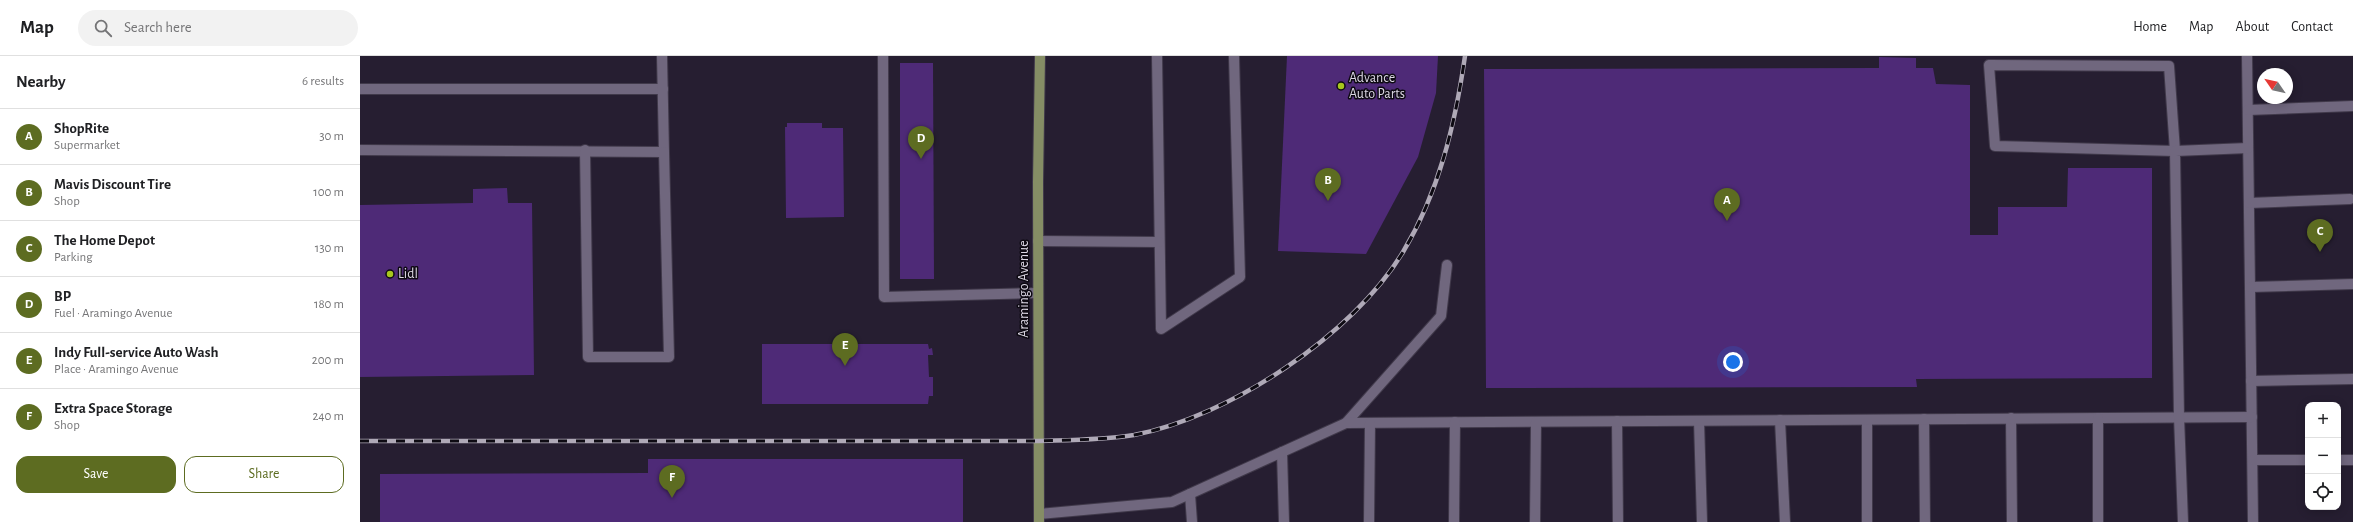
<!DOCTYPE html>
<meta charset="utf-8">
<style>
:root{--surface:#fff;--page:#f2f2f2;--text:#202124;--muted:#757577;--line:#e0e0e0;--accent:#5d6c21}
body{margin:0;font-family:"Alegreya Sans",sans-serif;background:var(--page);color:var(--text)}
.controls{position:absolute;right:12px;bottom:12px;display:grid;overflow:hidden;border-radius:8px;box-shadow:0 2px 10px #0003}
.controls button{width:36px;height:36px;display:grid;place-items:center;padding:0;border:0;border-bottom:1px solid var(--line);background:var(--surface);color:var(--text);font:20px sans-serif}
.compass{position:absolute;left:1897px;top:12px;width:36px;height:36px;border-radius:50%;background:var(--surface);box-shadow:0 2px 10px #0003;rotate:304deg}
.you{position:absolute;left:1373px;top:306px;width:14px;height:14px;margin:-10px;border:3px solid #fff;border-radius:50%;background:#1a73e8;box-shadow:0 0 0 6px #1a73e833}
.badge{display:grid;place-items:center;width:26px;height:26px;border-radius:50%;background:var(--accent);color:#fff;font-size:13px;font-weight:700}
.pin{position:absolute;translate:-50% -33px;filter:drop-shadow(0 1px 2px #0008)}
.pin::after{content:'';position:absolute;top:21px;width:14px;height:12px;background:inherit;clip-path:polygon(0 0,100% 0,50% 100%)}
.list{margin:0;padding:0;list-style:none}
h2{display:flex;justify-content:space-between;align-items:center;height:52px;margin:0;padding:0 16px;font-size:17px}
h2 small{font-size:13px;font-weight:400;color:var(--muted)}
.list li{display:grid;grid-template-columns:26px 1fr auto;gap:12px;align-items:center;box-sizing:border-box;height:56px;padding:0 16px;border-top:1px solid var(--line)}
.list b{display:block;font-size:15px;white-space:nowrap}
.list p{margin:0;font-size:13px;white-space:nowrap;color:var(--muted)}
.list em{font-size:13px;font-style:normal;color:var(--muted)}
.actions{display:flex;gap:8px;padding:12px 16px}
.actions a{flex:1;padding:9px 0;border:1px solid var(--accent);border-radius:12px;text-align:center;font-size:14px;color:var(--accent)}
.actions .main{background:var(--accent);color:#fff}
.icon{flex:none;width:22px;height:22px;fill:none;stroke:currentColor;stroke-width:2;stroke-linecap:round;stroke-linejoin:round}
.map{position:relative;flex:none;width:1993px;height:466px;overflow:hidden}
header{display:flex;align-items:center;gap:24px;box-sizing:border-box;height:56px;padding:0 20px;background:var(--surface);border-bottom:1px solid var(--line)}
header strong{font-size:19px}
nav{display:flex;gap:22px;margin-inline-start:auto;font-size:14px}
.search{width:280px;height:36px;background:var(--page);display:flex;align-items:center;gap:10px;box-sizing:border-box;padding:0 14px;border-radius:22px;color:var(--muted);font-size:15px}
main{display:flex}
aside{flex:1;background:var(--surface)}
.map>svg:first-child{display:block}
.building{fill:#4e2a77}
.lines{fill:none;stroke-linecap:round;stroke-linejoin:round}
.lane-casing{stroke:#40394a;stroke-width:12}
.primary-casing{stroke:#40394a;stroke-width:12}
.lane{stroke:#70677e;stroke-width:10}
.primary{stroke:#858d65;stroke-width:10}
.rail-casing{stroke:#afa9b7;stroke-width:4.5}
.rail{stroke:#0d0a12;stroke-width:3;stroke-dasharray:9;stroke-linecap:butt}
.poi-dot{fill:#a8c71d;stroke:#0d0a12;stroke-width:1.5}
.labels{text-anchor:middle;dominant-baseline:central;stroke-width:3;stroke-linejoin:round;paint-order:stroke}
.poi-label{font-size:14px;fill:#dcd7e4;stroke:#0d0a12;text-anchor:start}
.street-label{font-size:14px;fill:#dcd7e4;stroke:#0d0a12}
</style>
<header>
<strong>Map</strong>
<div class="search"><svg class="icon" aria-label="search" viewBox="0 0 24 24"><circle cx="10" cy="10" r="6"/><path d="M15 15l6 6"/></svg>Search here</div>
<nav><a>Home</a><a>Map</a><a>About</a><a>Contact</a></nav>
</header>
<main>
<aside>
<h2>Nearby<small>6 results</small></h2>
<ul class="list">
<li><span class="badge">A</span><div><b>ShopRite</b><p>Supermarket</p></div><em>30 m</em></li>
<li><span class="badge">B</span><div><b>Mavis Discount Tire</b><p>Shop</p></div><em>100 m</em></li>
<li><span class="badge">C</span><div><b>The Home Depot</b><p>Parking</p></div><em>130 m</em></li>
<li><span class="badge">D</span><div><b>BP</b><p>Fuel · Aramingo Avenue</p></div><em>180 m</em></li>
<li><span class="badge">E</span><div><b>Indy Full-service Auto Wash</b><p>Place · Aramingo Avenue</p></div><em>200 m</em></li>
<li><span class="badge">F</span><div><b>Extra Space Storage</b><p>Shop</p></div><em>240 m</em></li>
</ul>
<div class="actions"><a class="main">Save</a><a>Share</a></div>
</aside>
<div class="map">
<svg width="1993" height="466" viewBox="0 0 1993 466">
<rect width="100%" height="100%" fill="#261e31"/>
<g class="building">
<path d="M927,0H1078L1076,37L1058,101L1006,198L918,195Z"/>
<path d="M1519,1L1556,2V12H1573L1576,28L1610,29V179H1638V151H1707L1708,112H1792V322L1556,323L1557,331L1126,332L1124,13L1519,12Z"/>
<path d="M540,7H573L574,223H540Z"/>
<path d="M427,67H462V72H483L484,161L426,162L425,71H427Z"/>
<path d="M147,132L148,147H172L174,319L0,321V149L113,147V133Z"/>
<path d="M402,288H568L569,293L572,292L573,299H568L569,321H573V340H569L568,348H402Z"/>
<path d="M288,403H603V466H20V418L288,417Z"/>
</g>
<g class="lines">
<g class="lane-casing">
<g id="lane">
<path d="M523,0L524,241L678,237"/>
<path d="M797,0L801,273L880,221L874,0"/>
<path d="M1887,0L1893,466"/>
<path d="M1629,9L1809,10L1815,95L1635,90Z"/>
<path d="M0,33H303"/>
<path d="M1888,54L1993,50"/>
<path d="M0,94L304,96L302,0"/>
<path d="M225,94L228,301H309L304,96"/>
<path d="M1889,147L1990,143"/>
<path d="M678,185L799,186"/>
<path d="M1890,231L1993,228"/>
<path d="M1891,325L1993,323"/>
<path d="M1651,362L1652,466"/>
<path d="M1564,363L1565,466"/>
<path d="M1420,364L1425,466"/>
<path d="M1507,364V466"/>
<path d="M1257,365L1258,466"/>
<path d="M1339,365L1342,466"/>
<path d="M986,367L1081,260L1087,209"/>
<path d="M922,396L924,466"/>
<path d="M1893,404H1948"/>
<path d="M1978,404H1993"/>
<path d="M830,438L832,466"/>
<path d="M679,458L812,446L986,367L1892,361"/>
<path d="M1009,466L1010,367"/>
<path d="M1094,466L1095,366"/>
<path d="M1175,466L1176,366"/>
<path d="M1738,466V362"/>
<path d="M1823,466L1819,361L1815,95L1888,92"/>
</g>
</g>
<g class="primary-casing">
<path id="primary" d="M679,466L678,126L680,0"/>
</g>
<use href="#lane" class="lane"/>
<use href="#primary" class="primary"/>
<g class="rail-casing">
<path id="rail" d="M0,385H678C710,384 743,384 774,379C869,361 993,279 1043,196C1079,136 1095,69 1105,0"/>
</g>
<use href="#rail" class="rail"/>
</g>
<g class="poi-dot">
<circle cx="981" cy="30" r="4"/>
<circle cx="30" cy="218" r="4"/>
</g>
<g class="labels">
<g class="poi-label">
<text x="989" y="22">Advance<tspan x="989" dy="16">Auto Parts</tspan></text>
<text x="38" y="218">Lidl</text>
</g>
<g class="street-label">
<text transform="translate(664 233) rotate(-90)">Aramingo Avenue</text>
</g>
</g>
</svg>
<div class="controls">
<button>+</button>
<button>−</button>
<button><svg class="icon" aria-label="locate" viewBox="0 0 24 24"><circle cx="12" cy="12" r="6"/><path d="M12 2v4M12 18v4M2 12h4M18 12h4"/></svg></button>
</div>
<svg class="compass" viewBox="-18 -18 36 36"><path d="M0-13l5 13h-10z" fill="#e53935"/><path d="M0 13l5-13h-10z" fill="#757577"/></svg>
<div class="you"></div>
<div class="pin badge" style="left:1367px;top:165px">A</div>
<div class="pin badge" style="left:968px;top:145px">B</div>
<div class="pin badge" style="left:1960px;top:196px">C</div>
<div class="pin badge" style="left:561px;top:103px">D</div>
<div class="pin badge" style="left:485px;top:310px">E</div>
<div class="pin badge" style="left:312px;top:442px">F</div>
</div>
</main>
